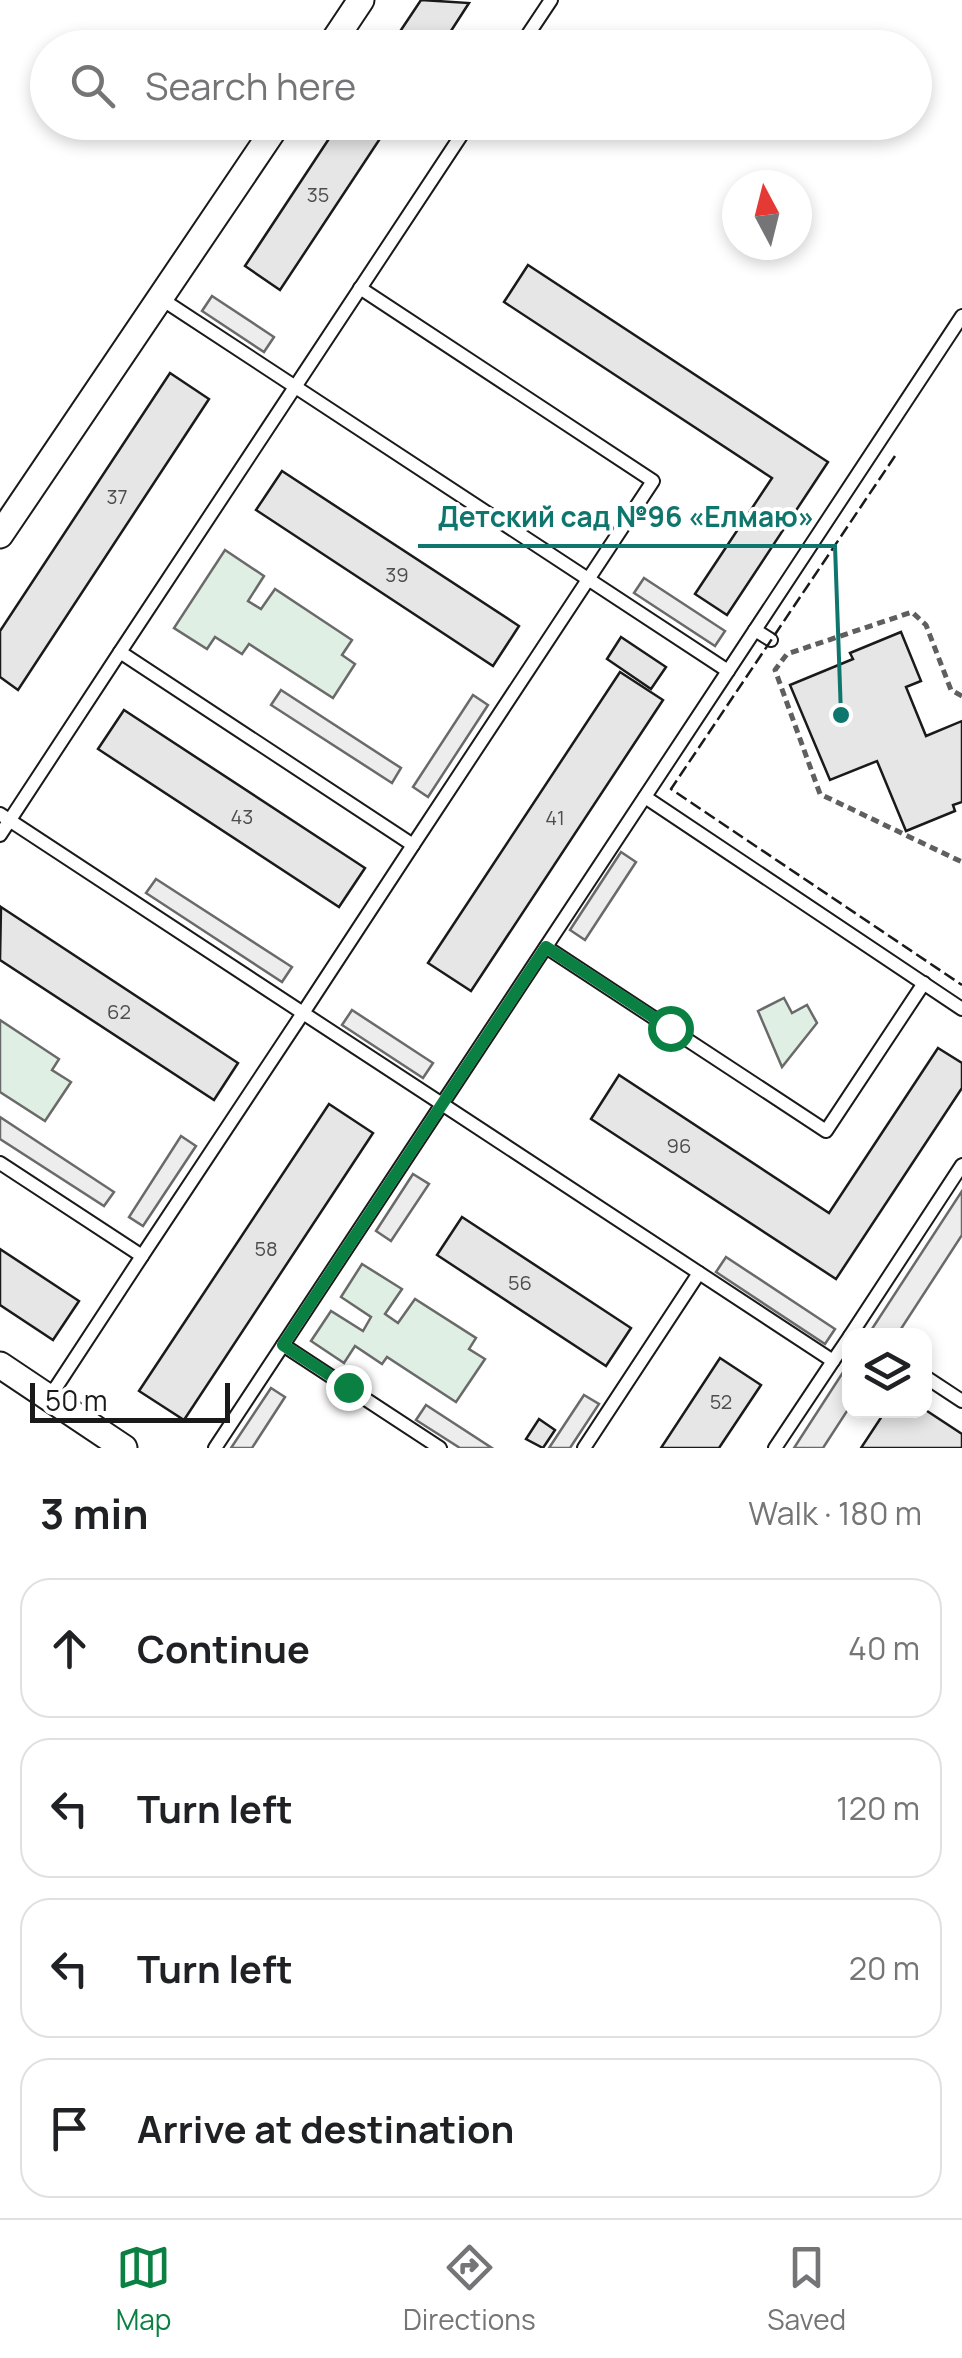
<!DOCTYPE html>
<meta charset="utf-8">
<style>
:root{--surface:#fff;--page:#f6f6f6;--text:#202124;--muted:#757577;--line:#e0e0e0;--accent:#0b8043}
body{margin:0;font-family:Manrope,sans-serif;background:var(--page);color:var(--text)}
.controls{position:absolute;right:30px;bottom:30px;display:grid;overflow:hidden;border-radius:20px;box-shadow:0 5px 15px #0003}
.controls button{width:90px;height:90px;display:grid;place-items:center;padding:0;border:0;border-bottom:2px solid var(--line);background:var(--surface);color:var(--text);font:50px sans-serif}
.compass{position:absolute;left:722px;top:170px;width:90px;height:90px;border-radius:50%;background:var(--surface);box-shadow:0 5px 15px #0003;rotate:353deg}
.scale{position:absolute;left:30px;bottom:25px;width:200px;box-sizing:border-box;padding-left:10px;border:5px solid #1a1a1a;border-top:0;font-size:28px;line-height:35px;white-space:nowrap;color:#1a1a1a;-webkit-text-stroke:8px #fff;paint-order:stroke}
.stop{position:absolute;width:30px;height:30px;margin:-22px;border:8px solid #0b8043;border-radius:50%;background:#fff}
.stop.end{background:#0b8043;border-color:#fff;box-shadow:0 2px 10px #0008}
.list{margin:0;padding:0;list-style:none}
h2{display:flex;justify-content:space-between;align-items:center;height:130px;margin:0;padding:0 40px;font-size:42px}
h2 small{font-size:32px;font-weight:400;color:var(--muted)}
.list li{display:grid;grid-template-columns:65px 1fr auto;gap:30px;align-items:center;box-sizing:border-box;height:140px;margin:0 20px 20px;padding:0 20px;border:2px solid var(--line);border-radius:30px}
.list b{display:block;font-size:38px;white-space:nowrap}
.list em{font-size:32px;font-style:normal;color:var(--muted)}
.icon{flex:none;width:55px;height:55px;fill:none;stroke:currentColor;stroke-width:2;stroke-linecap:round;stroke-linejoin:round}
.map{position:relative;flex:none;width:962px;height:1448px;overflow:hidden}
.search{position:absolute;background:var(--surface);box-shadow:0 5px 15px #0003;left:30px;right:30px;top:30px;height:110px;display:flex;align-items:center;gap:25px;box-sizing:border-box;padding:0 35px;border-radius:55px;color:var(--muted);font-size:38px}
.sheet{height:770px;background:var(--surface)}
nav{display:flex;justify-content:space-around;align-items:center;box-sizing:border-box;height:140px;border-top:2px solid var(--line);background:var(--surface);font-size:28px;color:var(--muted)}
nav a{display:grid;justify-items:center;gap:5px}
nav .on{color:var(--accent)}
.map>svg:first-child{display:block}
.green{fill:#e0efe3;stroke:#6a6a6a;stroke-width:2.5}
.parking{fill:#ededed;stroke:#6a6a6a;stroke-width:2.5}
.building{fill:#e6e6e6;stroke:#1a1a1a;stroke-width:2.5}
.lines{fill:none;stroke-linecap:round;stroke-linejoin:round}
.service-casing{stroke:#1a1a1a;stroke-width:16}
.minor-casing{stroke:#1a1a1a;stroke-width:29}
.path{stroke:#5f5f5f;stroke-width:5;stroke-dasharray:8 5;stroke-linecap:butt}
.service{stroke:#fff;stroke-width:12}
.minor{stroke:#fff;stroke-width:25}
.fence{stroke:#1a1a1a;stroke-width:2.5;stroke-dasharray:12 5;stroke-linecap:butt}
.route{stroke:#0b8043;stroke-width:12}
.labels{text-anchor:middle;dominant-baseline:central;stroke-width:8;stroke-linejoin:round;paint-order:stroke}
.number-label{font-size:20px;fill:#4d4d4d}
.leader{fill:none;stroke:#0f766e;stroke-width:4}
.callout-dot{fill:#0f766e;stroke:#fff;stroke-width:4}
.callout-label{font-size:28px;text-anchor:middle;font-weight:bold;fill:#0f766e;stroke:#fff;stroke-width:8;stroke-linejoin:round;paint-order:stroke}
</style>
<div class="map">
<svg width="962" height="1448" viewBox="0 0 962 1448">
<rect width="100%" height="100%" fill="#fff"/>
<g class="green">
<path d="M225,550L264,576L248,601L261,609L275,589L352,640L342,655L355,664L333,698L249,644L242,654L215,637L207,649L174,628Z"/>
<path d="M784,998L792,1013L807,1005L817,1023L782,1067L758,1011Z"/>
<path d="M0,1020L59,1059L52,1070L71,1082L45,1121L0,1092Z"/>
<path d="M362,1264L402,1289L385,1314L398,1323L415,1299L476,1338L469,1349L485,1359L456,1402L387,1357L382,1364L355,1346L344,1363L311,1341L331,1311L363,1331L371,1317L341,1297Z"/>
</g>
<g class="parking">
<path d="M212,296L274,337L264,352L202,311Z"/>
<path d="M644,578L725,631L715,646L634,593Z"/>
<path d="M281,690L401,768L392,783L271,705Z"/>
<path d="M473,695L488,705L428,797L413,787Z"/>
<path d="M621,852L636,862L585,940L570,930Z"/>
<path d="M156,879L292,967L282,982L146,893Z"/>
<path d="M352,1010L433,1063L423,1078L342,1025Z"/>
<path d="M0,1117L114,1192L104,1206L0,1139Z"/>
<path d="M181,1136L196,1146L143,1226L129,1217Z"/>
<path d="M413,1174L429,1184L391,1241L376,1231Z"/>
<path d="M962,1191V1235L897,1335H868Z"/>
<path d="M726,1257L835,1329L825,1344L716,1272Z"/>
<path d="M849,1363V1408L823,1448H794Z"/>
<path d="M271,1388L285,1397L252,1448H231Z"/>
<path d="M584,1395L599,1404L570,1448H549Z"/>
<path d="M426,1405L492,1448H460L416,1420Z"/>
</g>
<g class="building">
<path d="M421,0L469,3L440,48H389Z"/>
<path d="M340,122H391L280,290L245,266Z"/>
<path d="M528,265L828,462L727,615L695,594L772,478L504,302Z"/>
<path d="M170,373L209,399L18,690L0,677V631Z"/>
<path d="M282,471L519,626L493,666L256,510Z"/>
<path d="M901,632L921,681L906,687L926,736L962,721V802L953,805L955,811L906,831L877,761L830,780L790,685L853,659L850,653Z"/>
<path d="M621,637L666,667L651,689L607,659Z"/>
<path d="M620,672L663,700L471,991L428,963Z"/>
<path d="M124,710L365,868L339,907L98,749Z"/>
<path d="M1,907L238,1063L214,1100L0,960Z"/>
<path d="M938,1048L962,1063V1088L836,1279L591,1119L619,1075L829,1213Z"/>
<path d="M329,1104L373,1133L184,1420L139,1391Z"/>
<path d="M462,1217L631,1328L606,1366L437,1255Z"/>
<path d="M0,1249L79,1301L53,1340L0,1305Z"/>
<path d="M720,1358L761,1385L719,1448H661Z"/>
<path d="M924,1409L962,1434V1448H861L886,1410Z"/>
<path d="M539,1419L555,1430L543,1448L526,1439Z"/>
</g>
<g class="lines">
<g class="service-casing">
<g id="service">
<path d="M519,48L551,0"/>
<path d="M360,288L653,481L413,845"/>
<path d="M160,298L728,671L442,1104L833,1361L775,1448"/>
<path d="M755,630L771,640"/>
<path d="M120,652L470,122"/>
<path d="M728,671L962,316"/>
<path d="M645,797L962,1009"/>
<path d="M0,814L303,1013L142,1256"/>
<path d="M0,835L120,652L413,845L303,1013L442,1104L215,1448"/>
<path d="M546,947L826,1131L924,983"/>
<path d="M0,1163L142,1256L49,1398"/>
<path d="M850,1336L962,1165"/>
<path d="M283,1345L440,1448"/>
<path d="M833,1361L850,1336"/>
<path d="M924,1376L962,1401"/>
<path d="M584,1448L699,1273"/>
</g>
</g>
<g class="minor-casing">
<g id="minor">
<path d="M329,48L361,0"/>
<path d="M0,535L279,122"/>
<path d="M0,1365L124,1448"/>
</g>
</g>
<path class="path" d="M962,696L951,690L926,625L912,612L787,654L775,670L820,794L962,862"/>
<use href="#service" class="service"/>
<use href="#minor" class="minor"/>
<path class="fence" d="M895,456L671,789L962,985"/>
</g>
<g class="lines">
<path class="route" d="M348,1387L283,1345L546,947L670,1028"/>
</g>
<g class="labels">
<g class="number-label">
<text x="318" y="194">35</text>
<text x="117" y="496">37</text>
<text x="397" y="574">39</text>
<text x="242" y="816">43</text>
<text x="555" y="817">41</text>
<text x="119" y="1011">62</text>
<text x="679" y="1145">96</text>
<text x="266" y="1248">58</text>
<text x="520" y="1282">56</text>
<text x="721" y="1401">52</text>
</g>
</g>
<path class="leader" d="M841 715L835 546H418"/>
<circle class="callout-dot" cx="841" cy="715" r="10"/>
<g class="callout-label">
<text x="626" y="527">Детский сад №96 «Елмаю»</text>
</g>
</svg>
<div class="controls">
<button><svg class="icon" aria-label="layers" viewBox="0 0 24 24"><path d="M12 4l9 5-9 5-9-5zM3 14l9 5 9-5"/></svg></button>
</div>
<svg class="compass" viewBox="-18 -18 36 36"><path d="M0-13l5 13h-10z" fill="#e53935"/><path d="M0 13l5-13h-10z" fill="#757577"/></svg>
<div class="scale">50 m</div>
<div class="stop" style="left:670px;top:1028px"></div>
<div class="stop end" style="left:348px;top:1387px"></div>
<div class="search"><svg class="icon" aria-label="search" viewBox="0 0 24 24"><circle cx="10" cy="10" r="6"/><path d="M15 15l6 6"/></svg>Search here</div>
</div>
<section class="sheet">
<h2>3 min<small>Walk · 180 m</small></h2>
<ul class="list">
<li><svg class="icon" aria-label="ahead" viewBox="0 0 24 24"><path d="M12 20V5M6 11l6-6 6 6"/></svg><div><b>Continue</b></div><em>40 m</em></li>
<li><svg class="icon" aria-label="left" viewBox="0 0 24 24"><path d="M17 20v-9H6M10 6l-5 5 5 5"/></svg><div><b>Turn left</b></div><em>120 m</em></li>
<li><svg class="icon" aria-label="left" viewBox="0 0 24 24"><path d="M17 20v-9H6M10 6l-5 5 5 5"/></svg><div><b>Turn left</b></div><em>20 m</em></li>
<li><svg class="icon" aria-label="arrive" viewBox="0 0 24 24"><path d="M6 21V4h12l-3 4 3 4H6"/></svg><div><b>Arrive at destination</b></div></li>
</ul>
</section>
<nav>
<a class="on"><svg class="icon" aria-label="map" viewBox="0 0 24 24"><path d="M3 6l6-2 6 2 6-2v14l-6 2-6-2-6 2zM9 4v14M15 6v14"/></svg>Map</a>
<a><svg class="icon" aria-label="directions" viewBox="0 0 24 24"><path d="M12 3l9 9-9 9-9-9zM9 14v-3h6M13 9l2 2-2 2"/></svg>Directions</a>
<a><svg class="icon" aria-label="saved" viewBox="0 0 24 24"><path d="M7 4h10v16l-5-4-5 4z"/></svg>Saved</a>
</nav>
